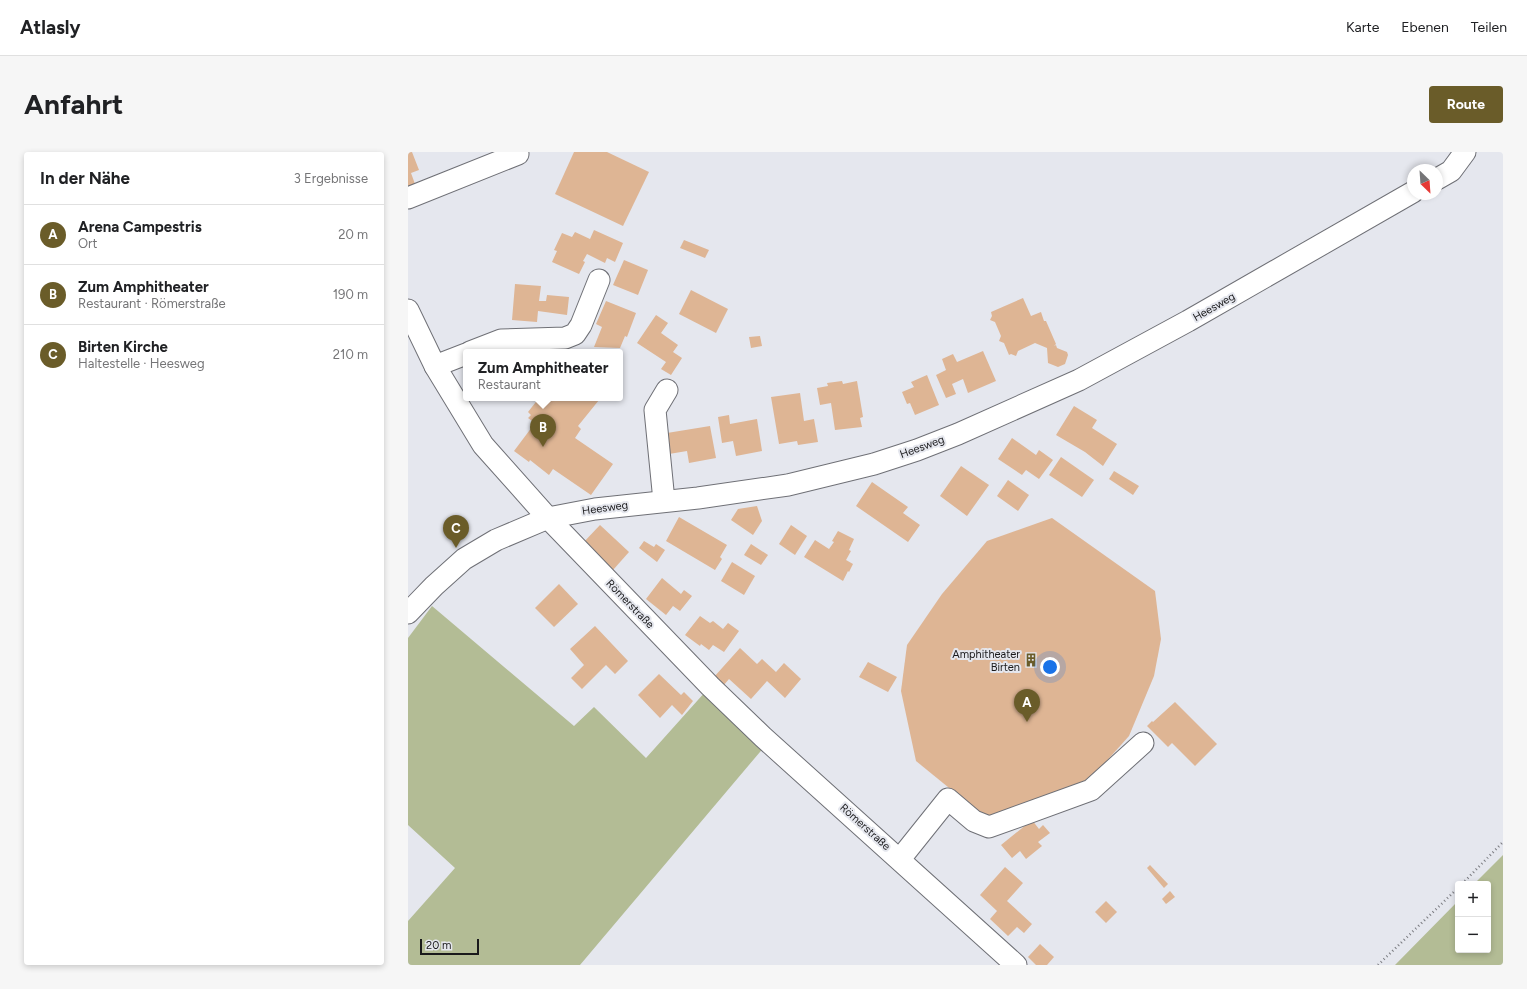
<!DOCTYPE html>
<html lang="de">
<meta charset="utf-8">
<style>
:root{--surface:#fff;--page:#f6f6f6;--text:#202124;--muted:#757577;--line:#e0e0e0;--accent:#6a5c29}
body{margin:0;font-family:Figtree,sans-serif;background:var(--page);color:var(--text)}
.controls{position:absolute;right:12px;bottom:12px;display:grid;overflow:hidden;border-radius:4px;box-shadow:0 2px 6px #0003}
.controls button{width:36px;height:36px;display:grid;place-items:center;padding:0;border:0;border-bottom:1px solid var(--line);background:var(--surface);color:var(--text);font:20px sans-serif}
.compass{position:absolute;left:999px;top:12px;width:36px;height:36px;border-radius:50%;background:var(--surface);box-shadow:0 2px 6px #0003;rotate:155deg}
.scale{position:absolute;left:12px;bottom:10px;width:59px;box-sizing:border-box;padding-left:4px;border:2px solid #1a1a1c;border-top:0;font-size:11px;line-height:14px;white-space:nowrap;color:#1a1a1c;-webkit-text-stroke:3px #e5e7ee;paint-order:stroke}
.you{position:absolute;left:642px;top:515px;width:14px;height:14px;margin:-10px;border:3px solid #fff;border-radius:50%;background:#1a73e8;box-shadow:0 0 0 6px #1a73e833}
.badge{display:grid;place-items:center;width:26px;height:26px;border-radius:50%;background:var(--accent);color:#fff;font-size:13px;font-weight:700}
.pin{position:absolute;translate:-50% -33px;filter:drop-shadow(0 1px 2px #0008)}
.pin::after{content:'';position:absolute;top:21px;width:14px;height:12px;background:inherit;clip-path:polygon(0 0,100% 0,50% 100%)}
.popup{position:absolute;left:55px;top:197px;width:160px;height:52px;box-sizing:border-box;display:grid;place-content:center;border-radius:4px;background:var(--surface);filter:drop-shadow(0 1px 3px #0005);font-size:13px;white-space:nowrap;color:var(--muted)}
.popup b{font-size:15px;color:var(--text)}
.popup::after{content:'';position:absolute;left:50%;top:100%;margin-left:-8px;border:8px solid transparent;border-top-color:var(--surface)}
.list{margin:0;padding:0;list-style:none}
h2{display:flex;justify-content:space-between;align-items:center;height:52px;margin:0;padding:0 16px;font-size:17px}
h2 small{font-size:13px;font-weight:400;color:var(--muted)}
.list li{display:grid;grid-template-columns:26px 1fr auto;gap:12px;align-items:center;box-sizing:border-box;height:60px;padding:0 16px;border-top:1px solid var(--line)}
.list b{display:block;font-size:15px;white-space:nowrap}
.list p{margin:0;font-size:13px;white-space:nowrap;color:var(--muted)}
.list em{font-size:13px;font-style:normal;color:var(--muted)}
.map{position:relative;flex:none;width:1095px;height:813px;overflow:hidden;border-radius:4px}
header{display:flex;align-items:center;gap:24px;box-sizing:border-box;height:56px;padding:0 20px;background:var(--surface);border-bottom:1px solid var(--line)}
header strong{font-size:19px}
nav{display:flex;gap:22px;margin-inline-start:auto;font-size:14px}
.intro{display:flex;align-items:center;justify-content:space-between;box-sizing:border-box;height:96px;padding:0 24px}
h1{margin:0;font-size:28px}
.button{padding:10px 18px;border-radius:4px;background:var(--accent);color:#fff;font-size:14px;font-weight:700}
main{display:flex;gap:24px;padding:0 24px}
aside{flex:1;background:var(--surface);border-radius:4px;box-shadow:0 2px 6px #0003}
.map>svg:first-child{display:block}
.green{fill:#b3bc95}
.building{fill:#deb594}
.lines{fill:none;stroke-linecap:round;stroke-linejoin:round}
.minor-casing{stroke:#6f7076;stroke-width:23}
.path{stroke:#7a7b80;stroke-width:2.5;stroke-dasharray:1 3;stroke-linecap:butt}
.minor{stroke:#fff;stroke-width:21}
.labels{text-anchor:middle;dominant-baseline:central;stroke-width:4;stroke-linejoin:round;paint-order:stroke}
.street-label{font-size:11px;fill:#1a1a1c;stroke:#e5e7ee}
.poi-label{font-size:11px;fill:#1a1a1c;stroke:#e5e7ee;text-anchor:end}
</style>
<header>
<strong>Atlasly</strong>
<nav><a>Karte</a><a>Ebenen</a><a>Teilen</a></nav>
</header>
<div class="intro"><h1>Anfahrt</h1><a class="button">Route</a></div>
<main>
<aside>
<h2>In der Nähe<small>3 Ergebnisse</small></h2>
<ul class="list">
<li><span class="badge">A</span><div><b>Arena Campestris</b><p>Ort</p></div><em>20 m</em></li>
<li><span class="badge">B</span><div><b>Zum Amphitheater</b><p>Restaurant · Römerstraße</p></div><em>190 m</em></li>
<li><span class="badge">C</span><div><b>Birten Kirche</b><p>Haltestelle · Heesweg</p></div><em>210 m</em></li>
</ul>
</aside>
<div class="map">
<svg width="1095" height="813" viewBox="0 0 1095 813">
<rect width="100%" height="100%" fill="#e5e7ee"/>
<g class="green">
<path d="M24,454L166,574L186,555L238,606L298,539L357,594L172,813H0V769L47,716L0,673V486Z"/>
<path d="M1095,703V813H987L1050,749V798H1080V732H1066Z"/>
</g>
<g class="building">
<path d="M0,0H4L11,18L3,21L7,32L0,35Z"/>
<path d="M166,0H199L241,20L215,74L147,42Z"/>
<path d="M186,78L215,91L207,110L199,106L197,111L179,102L175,109L177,110L171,122L144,110L149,99L146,98L154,81L164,85L167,80L182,87Z"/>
<path d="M276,88L301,98L297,106L272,96Z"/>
<path d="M216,108L240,118L230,143L205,133Z"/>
<path d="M107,132L133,134L131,149H138L139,143L161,145L159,163L130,159L129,170L104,168Z"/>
<path d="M283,138L320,157L308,181L271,162Z"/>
<path d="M615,146L623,164L633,160L636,169H638L648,192L646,194L648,193L649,196L659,200L660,203L657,212L650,215L640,211L639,196L627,191L610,199L608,204L603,202L601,203L596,191L591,189L593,184L587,170L582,168L584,164L583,160Z"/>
<path d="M198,149L228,161L219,185L217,184L212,196L186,195L194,175L188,172Z"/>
<path d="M248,163L260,171L253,181L270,193L265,200L274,206L263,223L253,217L258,210L229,191Z"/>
<path d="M352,184L354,194L343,196L341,185Z"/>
<path d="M575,199L588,229L560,241L555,227L544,232L548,242L538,246L528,223L538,218L534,207L545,202L549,210Z"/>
<path d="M519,223L531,253L507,263L502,251L499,252L494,240L506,235L503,230Z"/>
<path d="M434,229L435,232L449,229L455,265L452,266L454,275L427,278L423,251L412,253L409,236L420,234L419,231Z"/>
<path d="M392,241L396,269L406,267L410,290L390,293L389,289L371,292L363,245Z"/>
<path d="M131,246H188L191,248L170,274L173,277L167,286L205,312L183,343L145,317L141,323L122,308L121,310L106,299L127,271L120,266L123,263L120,260Z"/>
<path d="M666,254L689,268L684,276L709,292L695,314L677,300L648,283Z"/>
<path d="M321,263L322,272L349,267L354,299L328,304L325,289L314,291L310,265Z"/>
<path d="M302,274L308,306L281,311L279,299L261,302L259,281Z"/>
<path d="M604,286L628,303L631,298L645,308L631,327L618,318L614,323L590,307Z"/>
<path d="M653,305L686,328L674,345L641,323Z"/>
<path d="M553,314L581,333L559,364L532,344Z"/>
<path d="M706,319L731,334L725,343L701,327Z"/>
<path d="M600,328L621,343L610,359L589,344Z"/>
<path d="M464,330L500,355L495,361L512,373L500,390L448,354Z"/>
<path d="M349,354L354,369L345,383L323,368L330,357Z"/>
<path d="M271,365L319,393L312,405L314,407L307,418L258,389Z"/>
<path d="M644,366L747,439L753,487L746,524L721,584L679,631L578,666L508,609L493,539L499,493L534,442L579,389Z"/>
<path d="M192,373L221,400L205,418L174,392Z"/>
<path d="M383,373L399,384L387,403L371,392Z"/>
<path d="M430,379L446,387L441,398L443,399L438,408L445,412L441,420L440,419L435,429L396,405L407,388L421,397L426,390L424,389Z"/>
<path d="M236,389L246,395L248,392L257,398L249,410L231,396Z"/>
<path d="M343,392L360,403L353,413L336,403Z"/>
<path d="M324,410L347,424L336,443L313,429Z"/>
<path d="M254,426L273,442L276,438L284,444L272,459L265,454L258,463L238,447Z"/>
<path d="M151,432L170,452L146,475L127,456Z"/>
<path d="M292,464L302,471L305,469L315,477L320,471L331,479L316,500L305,493L301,498L293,492L292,494L277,483Z"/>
<path d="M187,474L220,509L207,522L198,513L174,537L163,526L176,513L162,497Z"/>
<path d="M332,496L349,512L354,507L368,520L376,511L393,527L377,546L359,529L343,547L321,527L315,534L306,525Z"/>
<path d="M460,510L489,525L480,540L451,525Z"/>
<path d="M251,522L273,543L276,540L285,549L274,563L264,553L252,566L230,543Z"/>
<path d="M767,550L809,592L787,614L764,591L760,595L739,574L744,569L745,570Z"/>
<path d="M624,668L631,677L635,673L642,681L630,690L634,694L618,707L612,699L604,706L593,693Z"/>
<path d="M742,713L760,732L756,736L739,716Z"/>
<path d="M597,715L615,731L599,749L624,772L616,781L609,775L600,784L582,767L589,759L572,743Z"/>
<path d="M762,739L767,745L758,752L754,747Z"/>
<path d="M698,749L709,760L698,771L687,760Z"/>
<path d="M632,792L646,805L639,813H628L620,805Z"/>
</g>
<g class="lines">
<g class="minor-casing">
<g id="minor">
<path d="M1029,27L1043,19L1057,0"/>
<path d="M0,46L110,2"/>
<path d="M0,158L27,214L75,293L140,366L302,534L355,585L608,813"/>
<path d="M62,200L93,188L157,186L167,182L173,173L191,128"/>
<path d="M27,214L58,202"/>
<path d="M256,349L247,258L259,238"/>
<path d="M0,461L26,434L56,407L88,388L140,366L187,357L290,346L380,333L466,312L509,298L550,282L671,228L780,169L1005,40"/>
<path d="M492,707L540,647L566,669L581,675L683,638L735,591"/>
</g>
</g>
<g class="path">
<path d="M1054,732L1095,690"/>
<path d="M970,813L1050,736"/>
</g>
<use href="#minor" class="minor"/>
</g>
<defs>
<g id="building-bare" transform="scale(1.08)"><path d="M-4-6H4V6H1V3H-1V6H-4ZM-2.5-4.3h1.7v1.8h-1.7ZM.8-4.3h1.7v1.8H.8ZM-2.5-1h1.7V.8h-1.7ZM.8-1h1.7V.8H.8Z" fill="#6a5c29" stroke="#e5e7ee" stroke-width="2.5" paint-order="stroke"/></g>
</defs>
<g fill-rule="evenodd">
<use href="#building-bare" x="623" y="508"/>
</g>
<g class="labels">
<g class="street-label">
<text transform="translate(806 155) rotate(-30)">Heesweg</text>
<text transform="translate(514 295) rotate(-20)">Heesweg</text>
<text transform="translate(197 356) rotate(-8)">Heesweg</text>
<text transform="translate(222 452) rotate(46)">Römerstraße</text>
<text transform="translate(457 675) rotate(42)">Römerstraße</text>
</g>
<g class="poi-label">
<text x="612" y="502">Amphitheater<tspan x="612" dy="13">Birten</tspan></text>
</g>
</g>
</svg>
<div class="controls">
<button>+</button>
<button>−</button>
</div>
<svg class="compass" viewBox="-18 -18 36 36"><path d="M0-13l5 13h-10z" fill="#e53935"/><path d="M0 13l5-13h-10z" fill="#757577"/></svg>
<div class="scale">20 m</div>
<div class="you"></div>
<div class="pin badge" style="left:619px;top:570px">A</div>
<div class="pin badge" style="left:135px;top:295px">B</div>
<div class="popup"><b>Zum Amphitheater</b>Restaurant</div>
<div class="pin badge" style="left:48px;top:396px">C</div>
</div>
</main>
